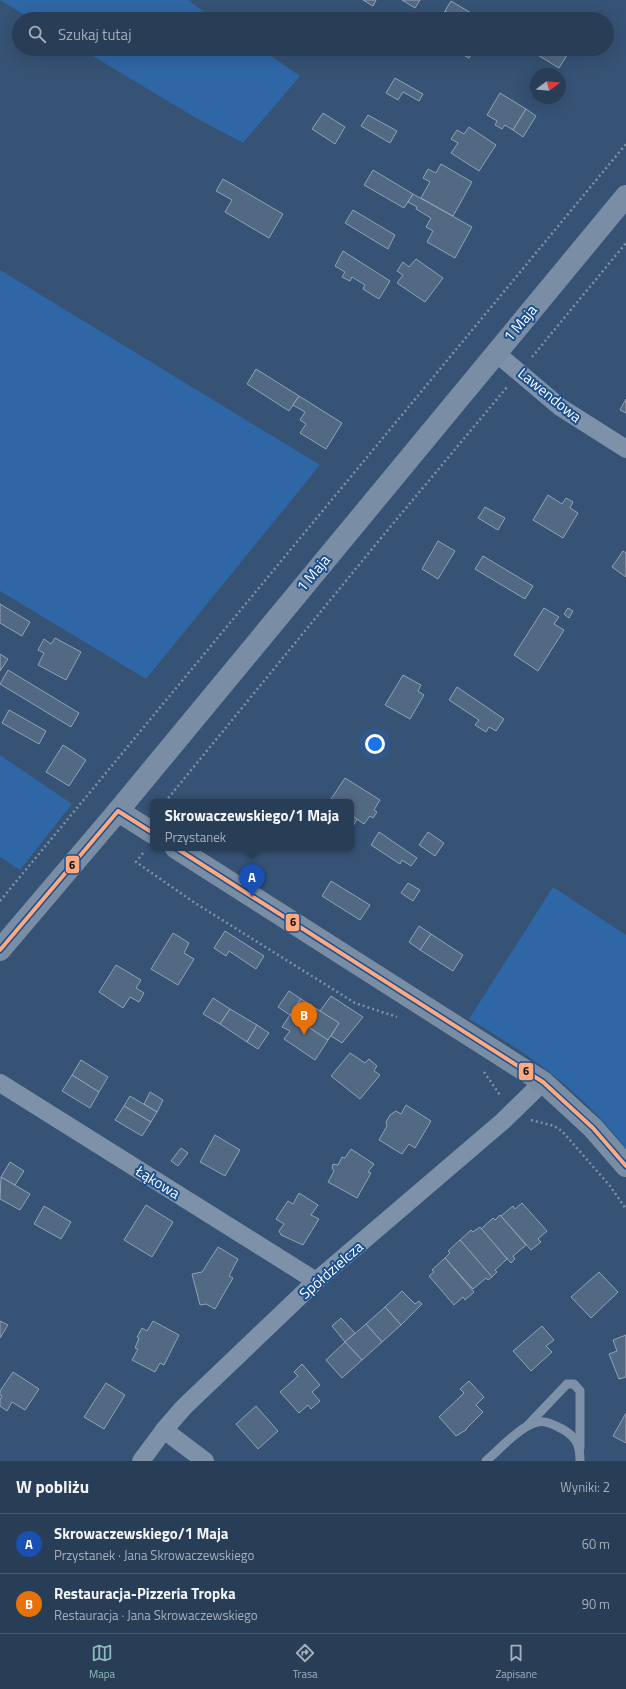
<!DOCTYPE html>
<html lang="pl">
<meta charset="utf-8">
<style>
:root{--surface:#283e57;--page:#344961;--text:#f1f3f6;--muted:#a5aeba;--line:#44576d;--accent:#8bbbb9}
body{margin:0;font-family:"Titillium Web",sans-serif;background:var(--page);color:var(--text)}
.compass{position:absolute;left:530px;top:68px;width:36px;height:36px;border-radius:50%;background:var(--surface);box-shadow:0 4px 16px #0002;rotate:74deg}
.you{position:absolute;left:375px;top:744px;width:14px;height:14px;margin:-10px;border:3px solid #fff;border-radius:50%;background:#1a73e8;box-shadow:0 0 0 6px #1a73e833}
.badge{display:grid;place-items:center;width:26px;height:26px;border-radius:50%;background:var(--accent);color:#fff;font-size:13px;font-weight:700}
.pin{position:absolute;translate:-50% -33px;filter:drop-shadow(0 1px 2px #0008)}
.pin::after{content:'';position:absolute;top:21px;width:14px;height:12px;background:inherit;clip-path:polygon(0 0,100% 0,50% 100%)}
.popup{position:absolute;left:150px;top:799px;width:204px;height:52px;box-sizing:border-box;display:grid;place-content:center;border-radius:6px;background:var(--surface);filter:drop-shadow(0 1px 3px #0005);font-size:13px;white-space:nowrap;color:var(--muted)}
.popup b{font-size:15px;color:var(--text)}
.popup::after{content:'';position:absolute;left:50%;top:100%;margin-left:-8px;border:8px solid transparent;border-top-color:var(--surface)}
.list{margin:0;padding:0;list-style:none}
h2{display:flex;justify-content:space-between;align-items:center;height:52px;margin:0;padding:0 16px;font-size:17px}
h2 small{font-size:13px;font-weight:400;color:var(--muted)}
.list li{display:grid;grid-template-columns:26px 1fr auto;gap:12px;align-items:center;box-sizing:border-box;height:60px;padding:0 16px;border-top:1px solid var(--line)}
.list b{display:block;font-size:15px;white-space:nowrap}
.list p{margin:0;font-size:13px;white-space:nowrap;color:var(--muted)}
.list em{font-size:13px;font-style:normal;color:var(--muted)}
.icon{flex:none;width:22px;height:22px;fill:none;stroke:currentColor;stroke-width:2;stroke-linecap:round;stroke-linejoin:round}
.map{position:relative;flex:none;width:626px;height:1461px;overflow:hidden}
.search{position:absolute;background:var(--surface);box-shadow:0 4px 16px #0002;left:12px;right:12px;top:12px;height:44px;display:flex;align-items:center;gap:10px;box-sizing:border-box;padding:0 14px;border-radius:22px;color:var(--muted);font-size:15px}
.sheet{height:172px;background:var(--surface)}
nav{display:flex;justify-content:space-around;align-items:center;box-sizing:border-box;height:56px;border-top:1px solid var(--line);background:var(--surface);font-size:11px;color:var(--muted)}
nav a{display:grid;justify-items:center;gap:2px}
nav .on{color:var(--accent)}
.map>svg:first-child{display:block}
.green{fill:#2f66a5}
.building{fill:#526984;stroke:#92a2b6}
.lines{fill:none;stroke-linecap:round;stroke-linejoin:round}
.path{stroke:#7d92a8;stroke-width:2.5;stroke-dasharray:2 3;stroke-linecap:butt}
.lane{stroke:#7d92a8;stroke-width:9}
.street{stroke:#7d92a8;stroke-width:18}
.secondary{stroke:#798da4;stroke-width:22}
.bus-1-casing{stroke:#1b4f8f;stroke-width:7}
.bus-1{stroke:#ffa980;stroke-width:4}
.labels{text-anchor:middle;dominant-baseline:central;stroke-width:4;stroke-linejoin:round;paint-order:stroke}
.street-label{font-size:15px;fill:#fff;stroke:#1b4f8f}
.line-badge{stroke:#1b4f8f;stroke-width:1.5}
.pale-badge-label{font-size:11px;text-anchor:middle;font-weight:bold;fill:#111}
</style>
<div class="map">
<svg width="626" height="1461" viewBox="0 0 626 1461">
<rect width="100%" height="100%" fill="#365274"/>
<g class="green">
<path d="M0,0H188L208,15L219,19H31Z"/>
<path d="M81,49H261L300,76L243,143L196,118Z"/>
<path d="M0,270L320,465L146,679L0,591Z"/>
<path d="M0,755L72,804L20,870L0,857Z"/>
<path d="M553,887L626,935V1149C583,1092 530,1055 469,1019Z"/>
</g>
<g class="building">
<path d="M363,0H376L373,6Z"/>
<path d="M402,0H420L415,8Z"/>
<path d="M451,1L481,19H458L445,11Z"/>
<path d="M445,11L458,19H440Z"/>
<path d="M457,49H474L469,58L456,51Z"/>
<path d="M528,49H568L570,50L559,68Z"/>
<path d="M395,78L423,94L419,101L403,92L398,100L386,93Z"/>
<path d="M500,93L526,109L513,130L505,125L502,129L495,125L497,121L487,115Z"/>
<path d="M526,109L536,116L523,137L513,130Z"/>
<path d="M323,113L345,127L335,144L312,129Z"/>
<path d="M368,115L397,131L390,143L361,126Z"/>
<path d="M469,127L496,145L479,171L451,153L458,143L451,139L457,130L464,134Z"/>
<path d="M441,164L472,182L453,216L421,198L430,182L423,178L428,169L436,173Z"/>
<path d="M373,170L413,194L404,208L364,185Z"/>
<path d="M223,179L283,214L269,238L225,212L232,200L216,191Z"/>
<path d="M413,194L472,227L455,258L427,242L433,231L426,227L431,218L416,209L417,207L408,202Z"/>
<path d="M353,210L395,235L388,249L345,223Z"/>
<path d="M343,251L390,281L379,299L363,289L365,285L352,277L350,281L342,277L345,272L335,266Z"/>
<path d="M416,259L443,278L425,302L397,283L403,275L397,271L403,262L409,267Z"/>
<path d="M256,369L299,396L289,411L247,384Z"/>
<path d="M299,396L342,423L326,449L300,433L306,424L300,420L305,412L293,405Z"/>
<path d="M626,399V413L620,410Z"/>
<path d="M548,495L562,504L566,498L573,502L570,508L578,513L563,538L533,520Z"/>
<path d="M485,507L505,518L498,530L478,518Z"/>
<path d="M438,541L455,551L438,579L422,569Z"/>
<path d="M623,551L626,553V577L612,567Z"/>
<path d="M483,556L533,586L525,599L475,569Z"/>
<path d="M0,604L30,622L22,636L0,623Z"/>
<path d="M544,608L559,617L554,624L564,630L538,671L514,655Z"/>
<path d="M568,608L573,611L569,618L564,614Z"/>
<path d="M55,638L81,652L66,680L38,665L44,653L38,650L44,639L51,644Z"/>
<path d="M0,654L8,659L0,671Z"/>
<path d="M8,670L79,713L71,727L0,684Z"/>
<path d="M403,675L421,685L418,691L424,695L410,719L385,705Z"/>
<path d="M457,687L504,719L496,731L489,727L486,732L475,725L479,720L449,700Z"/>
<path d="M9,710L46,731L39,744L2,723Z"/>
<path d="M63,745L86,760L69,786L46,772Z"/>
<path d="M345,778L380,800L374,810L377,812L373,818L370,816L364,824L351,815V802H329Z"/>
<path d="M351,815L357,819L351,830Z"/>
<path d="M379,832L417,858L411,866L402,860L400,864L371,845Z"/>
<path d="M428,832L444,843L435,856L419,845Z"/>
<path d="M331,881L370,905L360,920L322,896Z"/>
<path d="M408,883L420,890L413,901L401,893Z"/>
<path d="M419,926L431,934L420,950L409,942Z"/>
<path d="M225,931L264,956L256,969L229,951L226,956L214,948Z"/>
<path d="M173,933L189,943L184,953L194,959L178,985L151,969Z"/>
<path d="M431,934L463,955L453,971L420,950Z"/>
<path d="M116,965L141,980L136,988L144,993L139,1002L130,997L123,1008L99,992Z"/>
<path d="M289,991L301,999L290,1015L278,1007Z"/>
<path d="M331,996L363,1017L342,1043L331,1036L339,1023L320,1011Z"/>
<path d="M213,998L230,1009L220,1024L203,1014Z"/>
<path d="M301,999L339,1023L328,1040L290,1015Z"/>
<path d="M230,1009L257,1025L247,1042L220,1024Z"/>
<path d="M290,1015L328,1040L315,1060L284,1039L290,1031L282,1027Z"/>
<path d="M257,1025L269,1033L258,1049L247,1042Z"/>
<path d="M350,1053L365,1063L369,1059L377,1066L374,1071L380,1075L360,1099L331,1076Z"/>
<path d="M81,1060L108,1077L99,1092L72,1075Z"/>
<path d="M72,1075L99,1092L90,1108L62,1091Z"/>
<path d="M150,1092L163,1100L157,1112L144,1104Z"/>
<path d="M130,1096L157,1112L151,1122L124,1106Z"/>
<path d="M406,1105L431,1121L415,1148L409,1144L402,1154L379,1140L387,1126L386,1122L390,1115L396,1111L401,1114Z"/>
<path d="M124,1106L151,1122L142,1136L115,1120Z"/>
<path d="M215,1135L240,1150L225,1176L200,1162Z"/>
<path d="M181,1148L188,1153L178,1166L171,1161Z"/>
<path d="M351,1149L374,1164L368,1172L371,1173L357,1198L328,1182L334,1171L332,1168L333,1164L338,1165L342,1157L345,1158Z"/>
<path d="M10,1162L24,1171L15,1185L1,1177Z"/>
<path d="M1,1177L30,1194L20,1210L0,1199Z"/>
<path d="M299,1193L318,1205L311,1215L319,1219L303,1245L281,1235L279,1231L284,1224L276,1219L288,1201L293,1204Z"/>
<path d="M522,1203L547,1231L538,1239L541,1242L531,1250L501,1216L513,1206L515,1209Z"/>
<path d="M146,1205L173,1222L152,1257L124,1240Z"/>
<path d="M44,1206L71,1222L61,1239L34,1224Z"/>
<path d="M500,1215L526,1245L513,1256L515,1259L511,1263L481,1229L493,1218L495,1220Z"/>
<path d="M480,1227L507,1259L495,1270L497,1272L492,1277L460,1240L471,1230L473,1232Z"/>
<path d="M460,1240L492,1277L488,1280L486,1278L473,1289L445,1258L450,1253L448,1251Z"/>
<path d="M218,1247L238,1259L229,1276L233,1278L215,1309L206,1304L200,1305L192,1274L202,1272Z"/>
<path d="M445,1258L474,1292L465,1300L463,1297L454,1305L429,1276L434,1272L432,1270Z"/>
<path d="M599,1272L618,1292L591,1318L571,1297Z"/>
<path d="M402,1291L415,1304L419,1301L422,1304L401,1325L385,1307Z"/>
<path d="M385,1307L401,1325L382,1342L366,1324Z"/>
<path d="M341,1318L355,1333L345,1342L332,1326Z"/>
<path d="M0,1321L8,1325L0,1338Z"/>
<path d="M153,1321L179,1335L164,1365L160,1363L155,1372L132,1360L138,1349L135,1348L139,1338L137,1337L142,1328L147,1331Z"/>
<path d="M366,1324L382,1342L362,1360L345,1342Z"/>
<path d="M542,1326L554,1340L546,1346L552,1352L531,1371L513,1351Z"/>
<path d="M626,1335V1377L619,1379L609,1354L617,1351L613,1340Z"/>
<path d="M345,1342L362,1360L342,1378L326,1360Z"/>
<path d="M302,1364L320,1385L312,1392L320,1401L311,1409L308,1405L299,1413L280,1392L298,1376L294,1372Z"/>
<path d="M13,1372L39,1389L25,1410L12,1402L7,1411L0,1406V1400L2,1396L0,1395V1391Z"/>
<path d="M469,1381L484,1397L476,1405L483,1412L467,1428L466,1430L456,1436L439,1417L464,1393L460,1389Z"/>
<path d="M106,1383L125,1395L104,1429L84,1417Z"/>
<path d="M256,1406L278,1431L258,1449L236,1424Z"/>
<path d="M626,1413V1443L613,1436Z"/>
</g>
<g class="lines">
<g class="path">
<path d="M532,357L626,243"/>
<path d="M165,802L381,538L507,387"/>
<path d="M143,853L136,862L195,903L355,1003L397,1017"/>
<path d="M0,901L626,144"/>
<path d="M484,1072L500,1095"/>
<path d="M531,1120L554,1126L562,1131L610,1186L626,1209"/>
</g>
<g class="lane">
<path d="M527,1426L567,1384H574L580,1391V1448"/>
<path d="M486,1461C499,1450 521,1425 538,1422C546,1420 557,1426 564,1430C577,1438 580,1446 580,1461"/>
</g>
<g class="street">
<path d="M495,352L560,407L626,449"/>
<path d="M0,1083L316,1281"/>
<path d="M141,1461L164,1430"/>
<path d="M205,1461L164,1430L184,1407L316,1281L503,1121L543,1082"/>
</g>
<g class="secondary">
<path d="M118,811L153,833"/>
<path d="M176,848L543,1082L593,1128L626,1166"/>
<path d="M0,950L118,811L626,196"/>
</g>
<g class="bus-1-casing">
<g id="bus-1">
<path d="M176,848L543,1082L593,1128L626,1166"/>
<path d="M0,950L118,811L153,833"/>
</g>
</g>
<use href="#bus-1" class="bus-1"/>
</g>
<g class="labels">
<g class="street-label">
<text transform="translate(520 323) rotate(-50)">1 Maja</text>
<text transform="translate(550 395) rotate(39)">Lawendowa</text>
<text transform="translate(313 573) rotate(-50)">1 Maja</text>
<text transform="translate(158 1182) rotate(32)">Łąkowa</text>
<text transform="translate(331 1270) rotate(-41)">Spółdzielcza</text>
</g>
</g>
<g class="line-badge">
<rect x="65" y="855" width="15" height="19" rx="4" fill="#ffa980"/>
<rect x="285" y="913" width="15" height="19" rx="4" fill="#ffa980"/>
<rect x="518" y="1062" width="16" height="19" rx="4" fill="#ffa980"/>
</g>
<g class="pale-badge-label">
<text x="72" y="869">6</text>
<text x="293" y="926">6</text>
<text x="526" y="1075">6</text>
</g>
</svg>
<svg class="compass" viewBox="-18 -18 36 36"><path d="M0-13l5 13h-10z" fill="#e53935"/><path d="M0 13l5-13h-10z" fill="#a5aeba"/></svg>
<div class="you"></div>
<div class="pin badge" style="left:252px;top:897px;background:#1a4fb4">A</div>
<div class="popup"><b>Skrowaczewskiego/1 Maja</b>Przystanek</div>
<div class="pin badge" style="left:304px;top:1035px;background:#e8710a">B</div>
<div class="search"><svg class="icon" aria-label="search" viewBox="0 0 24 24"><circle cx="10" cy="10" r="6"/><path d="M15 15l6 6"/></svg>Szukaj tutaj</div>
</div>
<section class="sheet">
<h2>W pobliżu<small>Wyniki: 2</small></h2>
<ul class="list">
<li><span class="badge" style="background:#1a4fb4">A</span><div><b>Skrowaczewskiego/1 Maja</b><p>Przystanek · Jana Skrowaczewskiego</p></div><em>60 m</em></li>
<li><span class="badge" style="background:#e8710a">B</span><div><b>Restauracja-Pizzeria Tropka</b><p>Restauracja · Jana Skrowaczewskiego</p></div><em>90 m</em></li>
</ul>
</section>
<nav>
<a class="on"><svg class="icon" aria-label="map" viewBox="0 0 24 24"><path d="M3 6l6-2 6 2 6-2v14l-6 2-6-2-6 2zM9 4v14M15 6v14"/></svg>Mapa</a>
<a><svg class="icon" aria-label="directions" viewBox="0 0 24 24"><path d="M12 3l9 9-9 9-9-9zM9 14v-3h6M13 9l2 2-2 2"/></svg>Trasa</a>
<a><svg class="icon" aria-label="saved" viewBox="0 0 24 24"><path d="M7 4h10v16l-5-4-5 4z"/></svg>Zapisane</a>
</nav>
